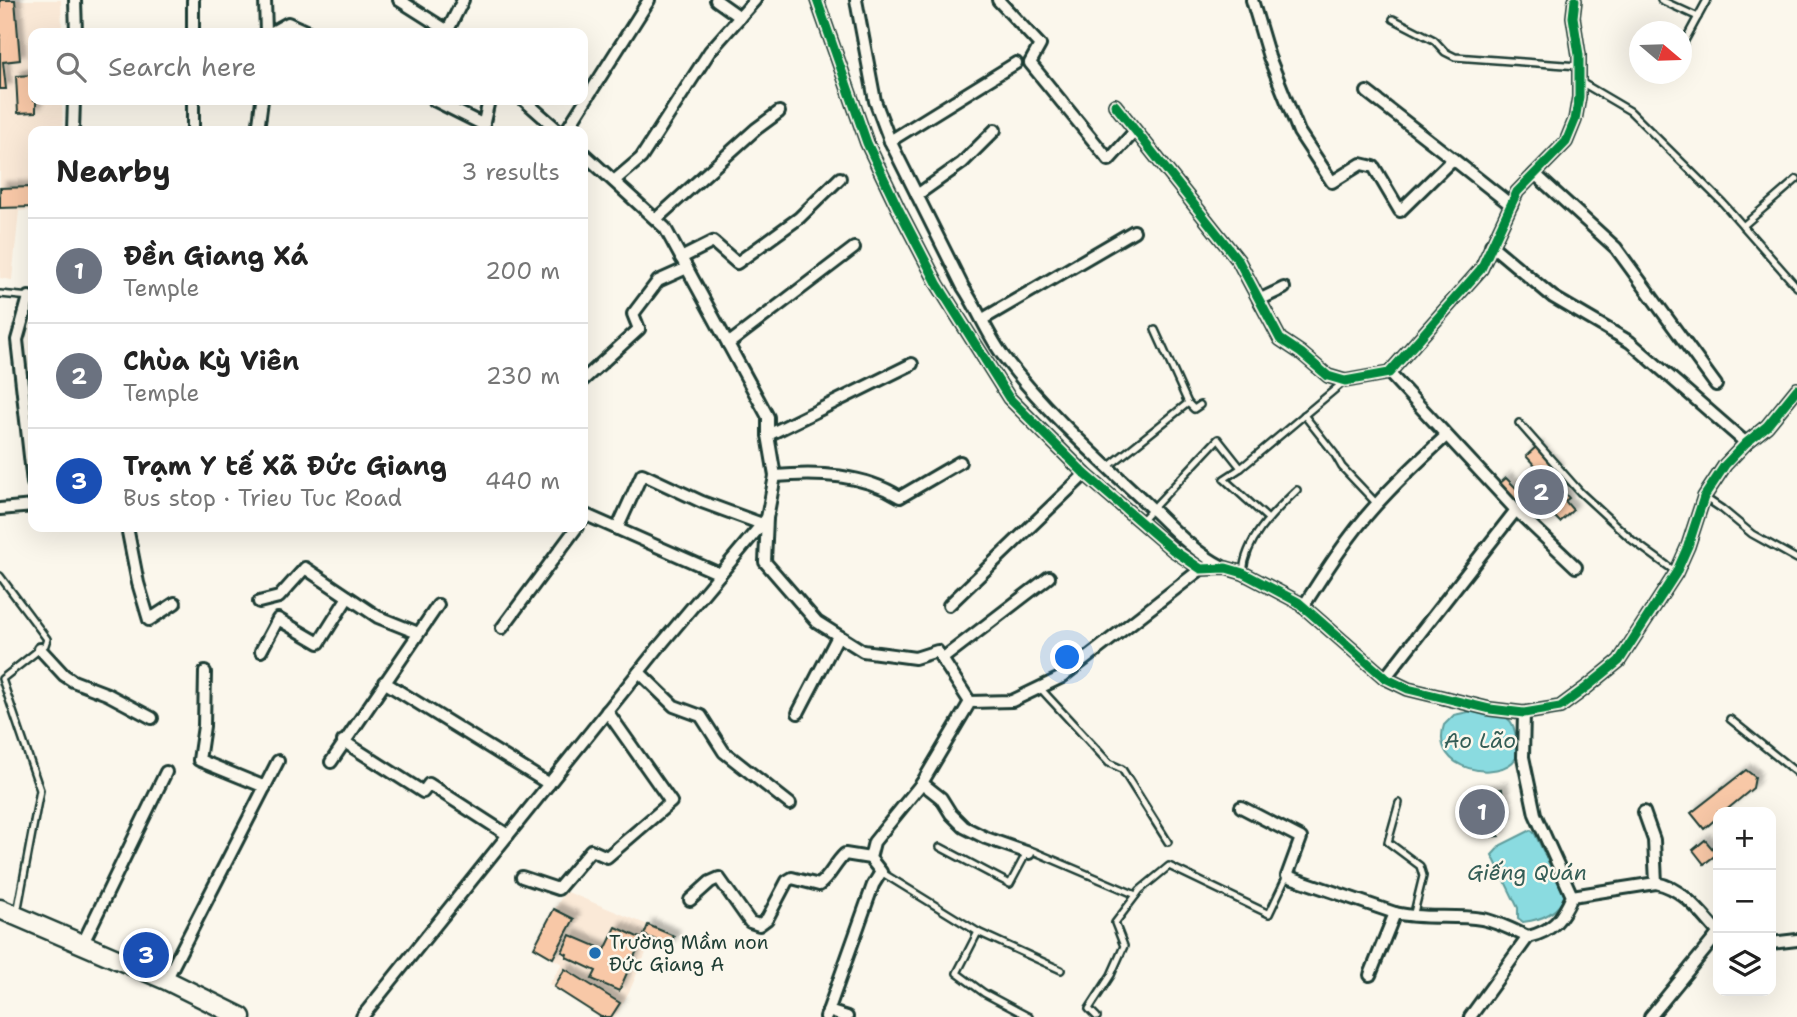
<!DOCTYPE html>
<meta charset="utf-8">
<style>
:root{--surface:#fff;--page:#f2f2f2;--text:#222;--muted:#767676;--line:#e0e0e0;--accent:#1f6fb2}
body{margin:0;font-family:"Shantell Sans",sans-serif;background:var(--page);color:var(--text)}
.controls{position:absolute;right:21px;bottom:21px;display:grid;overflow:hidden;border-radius:14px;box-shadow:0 7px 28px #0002}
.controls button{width:63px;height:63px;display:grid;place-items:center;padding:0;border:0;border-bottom:2px solid var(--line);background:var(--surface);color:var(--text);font:35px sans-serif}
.compass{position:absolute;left:1629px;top:21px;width:63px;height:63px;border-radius:50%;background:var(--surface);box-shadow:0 7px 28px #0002;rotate:109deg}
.you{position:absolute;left:1068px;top:658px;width:24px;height:24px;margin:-18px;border:5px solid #fff;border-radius:50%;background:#1a73e8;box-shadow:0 0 0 10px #1a73e833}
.badge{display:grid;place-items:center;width:46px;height:46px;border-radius:50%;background:var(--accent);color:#fff;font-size:23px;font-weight:700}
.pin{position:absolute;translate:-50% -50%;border:4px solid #fff;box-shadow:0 2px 7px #0006}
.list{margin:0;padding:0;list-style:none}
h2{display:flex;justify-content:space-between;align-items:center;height:91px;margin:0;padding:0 28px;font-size:30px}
h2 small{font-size:23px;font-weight:400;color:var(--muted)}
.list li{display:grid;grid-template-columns:46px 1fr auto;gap:21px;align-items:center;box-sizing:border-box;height:105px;padding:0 28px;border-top:2px solid var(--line)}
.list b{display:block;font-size:26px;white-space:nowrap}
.list p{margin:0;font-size:23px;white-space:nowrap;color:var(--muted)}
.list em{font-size:23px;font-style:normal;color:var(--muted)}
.icon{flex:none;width:38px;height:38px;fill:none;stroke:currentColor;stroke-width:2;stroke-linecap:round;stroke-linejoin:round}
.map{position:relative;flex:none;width:1797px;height:1017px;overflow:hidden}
.search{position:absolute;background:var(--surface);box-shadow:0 7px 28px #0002;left:28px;top:28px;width:560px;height:77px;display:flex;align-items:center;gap:18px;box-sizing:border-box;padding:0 24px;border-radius:14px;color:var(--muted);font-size:26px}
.panel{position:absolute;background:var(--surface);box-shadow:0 7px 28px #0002;left:28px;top:126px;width:560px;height:406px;border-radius:14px}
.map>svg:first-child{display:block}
.built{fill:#fae9d7}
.water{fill:#8adbe0;stroke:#5f9c9b;stroke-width:2}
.building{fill:#f8c8a7;stroke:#1f3d34;stroke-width:2;filter:url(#shadow)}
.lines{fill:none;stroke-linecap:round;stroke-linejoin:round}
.lane-casing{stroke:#1f3d34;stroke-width:10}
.street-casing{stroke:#1f3d34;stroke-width:16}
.primary-casing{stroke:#1f3d34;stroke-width:23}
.lane{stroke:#fbf7ec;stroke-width:5}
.street{stroke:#fbf7ec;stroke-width:10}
.primary{stroke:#fbf7ec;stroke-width:18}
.cycleway-casing{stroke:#fbf7ec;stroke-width:13}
.cycleway{stroke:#00873e;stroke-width:9}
.poi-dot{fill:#1f6fb2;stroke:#fbf7ec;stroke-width:2.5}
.labels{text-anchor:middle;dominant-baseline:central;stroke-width:5;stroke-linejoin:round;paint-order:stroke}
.poi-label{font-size:19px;fill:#1f3d34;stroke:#fbf7ec;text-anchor:start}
.water-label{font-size:21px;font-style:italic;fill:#345d56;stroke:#fbf7ec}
</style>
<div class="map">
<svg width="1797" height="1017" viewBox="0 0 1797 1017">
<defs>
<filter id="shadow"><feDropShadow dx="5.5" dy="-5.5" stdDeviation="2" flood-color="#0004"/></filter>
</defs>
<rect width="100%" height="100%" fill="#fbf7ec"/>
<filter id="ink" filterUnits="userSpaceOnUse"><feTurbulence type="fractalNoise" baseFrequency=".0143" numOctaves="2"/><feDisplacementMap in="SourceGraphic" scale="14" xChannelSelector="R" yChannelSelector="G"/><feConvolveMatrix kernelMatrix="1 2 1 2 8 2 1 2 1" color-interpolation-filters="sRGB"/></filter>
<g filter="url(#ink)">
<g class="built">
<path d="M0,0H61L62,33H33V100H62L63,131H33V210L19,211L12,280L0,278Z"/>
<path d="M565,891L648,925L644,935L652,939L630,990L615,1017H601L549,984L562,964L534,947Z"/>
</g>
<g class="water">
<path d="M1473,711C1491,712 1511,711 1515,732C1517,740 1521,751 1516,758C1501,782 1429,772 1444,725L1454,715Z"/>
<path d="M1531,830L1535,834L1565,896C1558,913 1540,920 1523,922L1518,918V908L1492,855L1501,845Z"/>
</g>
<g class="building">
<path d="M0,0H15L20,60L3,62L6,89H0Z"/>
<path d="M33,75V100H36V112L18,113L16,76Z"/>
<path d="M33,187V207L0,208V188Z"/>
<path d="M1536,447L1557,469L1530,494L1519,482L1536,467L1526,456Z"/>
<path d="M1549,476L1569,498L1565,501L1573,510L1560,522L1552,514L1548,518L1528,496Z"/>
<path d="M1506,478L1522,494L1514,502L1498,485Z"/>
<path d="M1746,770L1755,777L1753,788L1724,812H1718V817L1704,829L1691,813Z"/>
<path d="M1502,789L1506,822L1498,823L1499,836L1486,837L1484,825L1478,826L1474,793Z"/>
<path d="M1705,840L1717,854L1704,864L1693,850Z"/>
<path d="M554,909L574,919L553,958L534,947Z"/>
<path d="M648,925L674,936L669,946L644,935Z"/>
<path d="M616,927L642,939L619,991L592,979L596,971L566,957L567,954L562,952L570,935L605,950Z"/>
<path d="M565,969L620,1003L611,1017H601L554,987Z"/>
</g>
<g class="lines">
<g class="lane-casing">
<g id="lane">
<path d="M1661,0L1698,17"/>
<path d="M1393,19L1434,40L1445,52L1455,57L1579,66"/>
<path d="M1682,46L1707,0"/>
<path d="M1579,81L1630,111L1722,202L1797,287"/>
<path d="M1743,226L1797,179"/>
<path d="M0,294L30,297"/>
<path d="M1188,403L1194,409L1200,405"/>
<path d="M1304,415L1334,453L1342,467L1377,504"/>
<path d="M1519,423L1580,492L1632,540L1676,572"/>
<path d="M1108,467L1188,403L1155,330"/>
<path d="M1241,468L1345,381"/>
<path d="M1704,497L1722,509L1752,534L1797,559"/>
<path d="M1141,521L1218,439L1241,468L1224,479L1267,518"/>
<path d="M1243,573C1245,539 1273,513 1297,490"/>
<path d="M0,576L47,639L45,645L2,679L40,790L17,913"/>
<path d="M1040,688L1109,763L1122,769L1168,842"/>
<path d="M1730,719L1797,773"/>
<path d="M1399,803L1388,842L1420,866L1423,876L1413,917"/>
<path d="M940,847L1010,884L1026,854L1033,851L1136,895"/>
<path d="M881,872L978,932L1061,970"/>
<path d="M978,932L957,973L984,993L1029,1017"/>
<path d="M1097,1017L1089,1009L1111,975L1124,946L1115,923L1140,890L1169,866L1269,914L1287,876"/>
</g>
</g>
<g class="street-casing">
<g id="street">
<path d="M75,0L76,33"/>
<path d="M265,0L266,33"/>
<path d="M399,0L451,33"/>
<path d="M716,0L740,17"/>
<path d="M817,0L867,143L898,208L938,285L1009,398L1085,474L1173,550L1201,569L1226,568L1243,573L1298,602L1385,678L1408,689L1490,709L1524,713L1560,707L1587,687L1619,661L1676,573L1688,546L1704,497L1725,465L1746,443L1767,426L1797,389"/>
<path d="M856,0L875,101L890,141L963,287C978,309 988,336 1004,357C1045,411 1096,456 1145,502C1170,526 1192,551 1223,567"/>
<path d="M998,0L1040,45L1030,63L1109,160L1135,131"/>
<path d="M1252,0L1269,57L1299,132L1332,182L1361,164L1374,167L1400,211L1453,159L1511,205"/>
<path d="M448,30L463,0"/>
<path d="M193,33V0"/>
<path d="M270,33L288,23L310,33"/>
<path d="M1367,92L1453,159"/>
<path d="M193,100V131"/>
<path d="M434,100L484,125"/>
<path d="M524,100L559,131"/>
<path d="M1115,105L1238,260L1280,339L1301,353L1328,376L1345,381L1389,373L1481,269L1517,192L1566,142L1575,120L1579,97V55L1573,17L1575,0"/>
<path d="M73,131L74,100"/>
<path d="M258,131L262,100"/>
<path d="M482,131L489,100"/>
<path d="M566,131L649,0"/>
<path d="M890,141L1016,63"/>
<path d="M583,153L665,228L768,417V435L775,476L767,518L765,562L817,622L863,651L915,658L937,651L970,702"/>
<path d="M1535,174L1616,248L1716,385"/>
<path d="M614,181L641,158L710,51L755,0"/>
<path d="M917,195L962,163L995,130"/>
<path d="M656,219L756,129L779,112"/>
<path d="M1491,245L1553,297L1630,342L1746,443"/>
<path d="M681,258L713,242L737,263L799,218L840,178"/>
<path d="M29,297L17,340L33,483"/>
<path d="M1259,300L1284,288"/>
<path d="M983,319L1134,231"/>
<path d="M728,344L854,248"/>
<path d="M1389,373L1516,510L1576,567"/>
<path d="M583,380L639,329L633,314L658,281L687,268"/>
<path d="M768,435L912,364"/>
<path d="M775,476C818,472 863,474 900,497L960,462"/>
<path d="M0,509L33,506"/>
<path d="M583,519L586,515L720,574"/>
<path d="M127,527L138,583L149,620L175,603"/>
<path d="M617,529L642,474L702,502L762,524"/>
<path d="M259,602L279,597L305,568L378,617L418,633"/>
<path d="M949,605L1085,474"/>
<path d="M1303,607C1325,572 1348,536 1376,505C1398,480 1422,458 1446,436"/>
<path d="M502,628L577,527"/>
<path d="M40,649L64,675L73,681L107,694L152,718"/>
<path d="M261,651L278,619L319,643L348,597"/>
<path d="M942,659L1049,577"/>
<path d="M205,672L204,726L199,760L265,787"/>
<path d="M639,672L674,706L701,716L724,752L790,804"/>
<path d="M1385,678L1516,510"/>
<path d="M384,682L549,784"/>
<path d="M798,713L838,636"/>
<path d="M343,741L423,792L429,784L508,835"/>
<path d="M331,762L438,605"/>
<path d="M922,783L941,798L951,814L964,827L986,838L1029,853"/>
<path d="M1241,807L1301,838L1287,876L1395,913C1424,920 1453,914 1482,919C1498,922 1513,930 1528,937"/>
<path d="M1644,812L1654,840L1656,883"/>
<path d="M522,877L558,889L591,850L607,857L671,802L607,711"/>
<path d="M1572,896L1656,883C1683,888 1701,913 1718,932"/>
<path d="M690,900L710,882L719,878L750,922L759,925L767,919L787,881L792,878L819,885C831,876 834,864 845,854L870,858"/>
<path d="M1771,943L1797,940"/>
<path d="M82,945L166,772"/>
<path d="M1370,975L1395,913"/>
<path d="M166,980L278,761"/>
<path d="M828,1011L847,1017"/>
<path d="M362,1017L658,648L767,518"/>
<path d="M826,1017L873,885L881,872L870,858L874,842L922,783L970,702L1012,701L1062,677L1201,569"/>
<path d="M1470,1017L1528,937C1553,931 1562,919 1572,896L1535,814L1523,757L1524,713"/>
<path d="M1650,1017L1718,934"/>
</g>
</g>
<g class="primary-casing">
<path id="primary" d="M0,909L166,980L241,1017"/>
</g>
<use href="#lane" class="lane"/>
<use href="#street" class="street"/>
<use href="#primary" class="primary"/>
<g class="cycleway-casing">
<g id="cycleway">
<path d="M817,0L867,143L898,208L938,285L1009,398L1085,474L1173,550L1201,569L1226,568L1243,573L1298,602L1385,678L1408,689L1490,709L1524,713L1560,707L1587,687L1619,661L1676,573L1688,546L1704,497L1725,465L1746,443L1767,426L1797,389"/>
<path d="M1115,105L1238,260L1280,339L1301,353L1328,376L1345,381L1389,373L1481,269L1517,192L1566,142L1575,120L1579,97V55L1573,17L1575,0"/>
</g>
</g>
<use href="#cycleway" class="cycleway"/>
</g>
</g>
<circle class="poi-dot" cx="595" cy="953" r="7"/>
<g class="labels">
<g class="poi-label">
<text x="609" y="942">Trường Mầm non<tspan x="609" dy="22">Đức Giang A</tspan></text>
</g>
<g class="water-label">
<text x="1480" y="741">Ao Lão</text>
<text x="1527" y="873">Giếng Quán</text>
</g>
</g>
</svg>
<div class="controls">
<button>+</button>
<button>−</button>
<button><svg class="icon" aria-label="layers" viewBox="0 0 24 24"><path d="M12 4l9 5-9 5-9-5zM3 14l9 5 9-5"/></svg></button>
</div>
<svg class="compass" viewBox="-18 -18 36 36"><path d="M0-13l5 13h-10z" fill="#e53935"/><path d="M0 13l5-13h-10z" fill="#767676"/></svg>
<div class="you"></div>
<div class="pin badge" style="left:1482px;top:812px;background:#6b7280">1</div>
<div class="pin badge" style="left:1541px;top:492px;background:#6b7280">2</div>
<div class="pin badge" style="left:146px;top:955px;background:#1a4fb4">3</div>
<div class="search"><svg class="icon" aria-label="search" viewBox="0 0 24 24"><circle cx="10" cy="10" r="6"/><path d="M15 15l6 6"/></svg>Search here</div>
<section class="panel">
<h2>Nearby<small>3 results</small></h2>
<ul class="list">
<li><span class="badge" style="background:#6b7280">1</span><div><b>Đền Giang Xá</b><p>Temple</p></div><em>200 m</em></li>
<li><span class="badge" style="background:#6b7280">2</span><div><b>Chùa Kỳ Viên</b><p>Temple</p></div><em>230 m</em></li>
<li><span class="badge" style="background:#1a4fb4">3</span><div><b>Trạm Y tế Xã Đức Giang</b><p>Bus stop · Trieu Tuc Road</p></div><em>440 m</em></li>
</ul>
</section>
</div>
